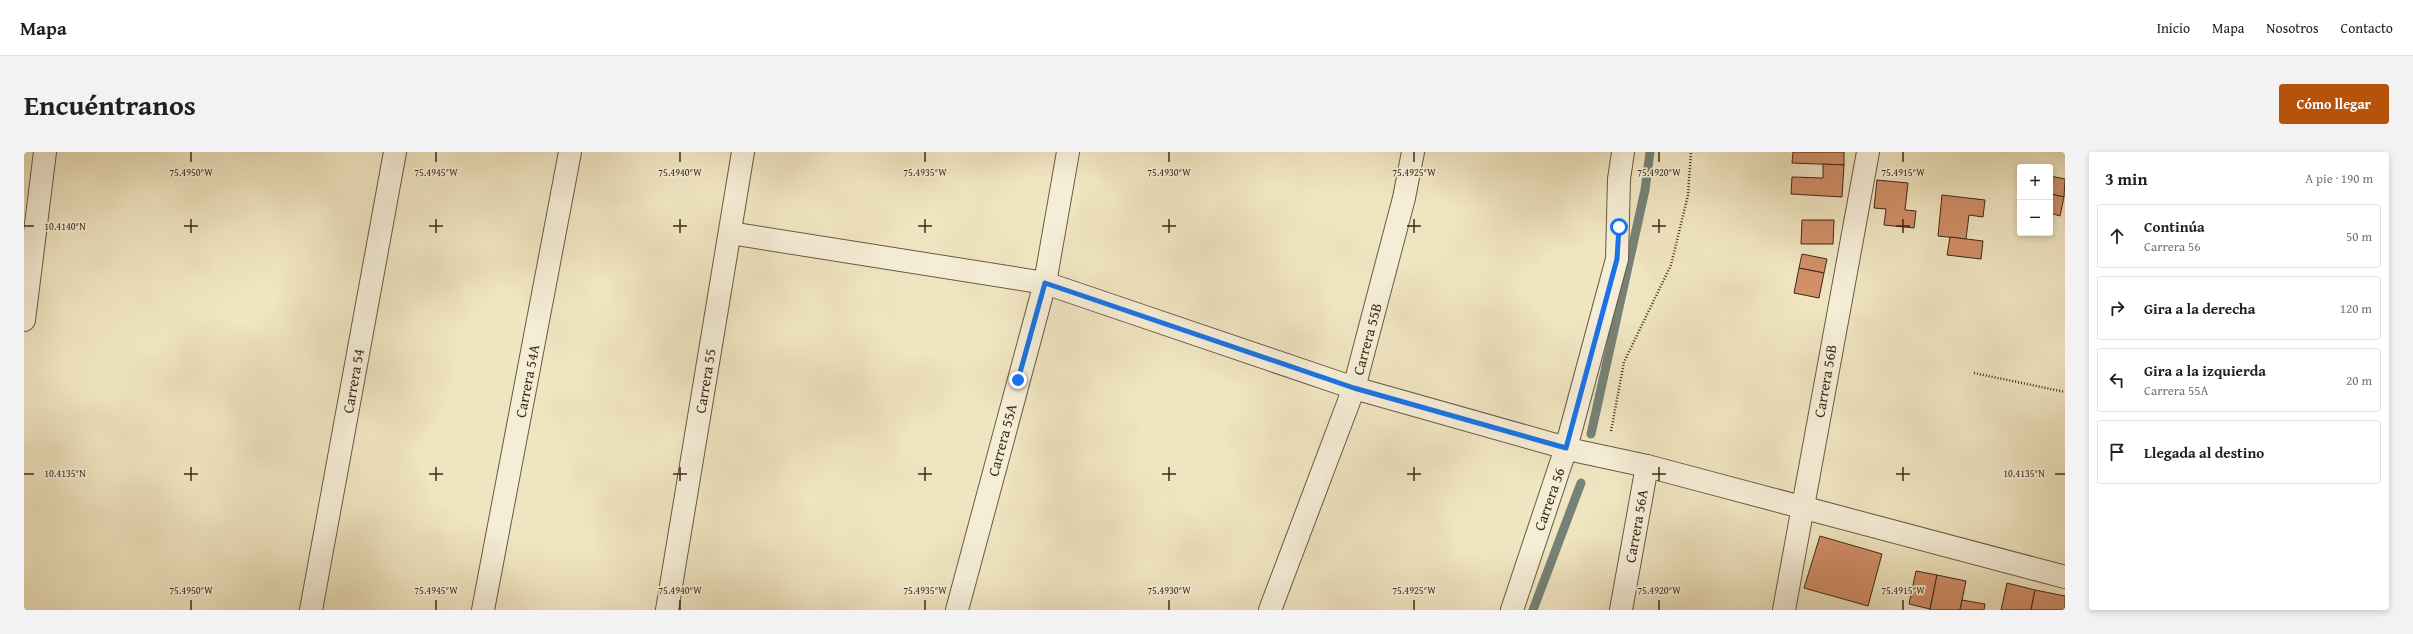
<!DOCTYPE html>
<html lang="es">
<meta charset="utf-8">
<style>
:root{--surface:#fff;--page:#f2f2f2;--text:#202124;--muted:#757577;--line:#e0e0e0;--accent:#b45309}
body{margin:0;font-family:"Gentium Book Plus",serif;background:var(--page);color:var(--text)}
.controls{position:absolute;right:12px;top:12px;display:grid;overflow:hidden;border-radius:4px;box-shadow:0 2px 6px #0003}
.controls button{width:36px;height:36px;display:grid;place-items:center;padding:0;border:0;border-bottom:1px solid var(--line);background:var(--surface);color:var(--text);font:20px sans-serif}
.stop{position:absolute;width:12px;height:12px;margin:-9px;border:3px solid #1a73e8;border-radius:50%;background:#fff}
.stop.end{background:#1a73e8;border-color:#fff;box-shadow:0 1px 4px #0008}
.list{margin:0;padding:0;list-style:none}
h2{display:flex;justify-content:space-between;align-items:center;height:52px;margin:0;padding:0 16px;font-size:17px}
h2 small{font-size:13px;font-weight:400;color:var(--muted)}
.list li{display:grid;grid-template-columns:26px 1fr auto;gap:12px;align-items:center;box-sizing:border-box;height:64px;margin:0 8px 8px;padding:0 8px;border:1px solid var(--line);border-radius:4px}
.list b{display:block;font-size:15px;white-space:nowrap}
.list p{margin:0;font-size:13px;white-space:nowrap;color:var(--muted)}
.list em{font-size:13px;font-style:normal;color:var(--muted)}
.icon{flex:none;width:22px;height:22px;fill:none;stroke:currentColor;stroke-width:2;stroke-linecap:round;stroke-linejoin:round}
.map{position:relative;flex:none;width:2041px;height:458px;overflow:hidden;border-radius:4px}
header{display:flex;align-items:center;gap:24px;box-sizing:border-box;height:56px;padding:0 20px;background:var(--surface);border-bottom:1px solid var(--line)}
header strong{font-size:19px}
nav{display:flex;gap:22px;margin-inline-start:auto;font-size:14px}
.intro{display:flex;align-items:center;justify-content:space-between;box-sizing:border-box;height:96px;padding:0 24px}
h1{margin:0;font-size:28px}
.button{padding:10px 18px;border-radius:4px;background:var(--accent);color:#fff;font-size:14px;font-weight:700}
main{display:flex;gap:24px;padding:0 24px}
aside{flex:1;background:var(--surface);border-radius:4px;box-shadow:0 2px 6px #0003}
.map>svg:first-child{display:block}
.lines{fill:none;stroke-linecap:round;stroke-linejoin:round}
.stream{stroke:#768278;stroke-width:9}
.building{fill:#d28f68;stroke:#3f2a17}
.minor-casing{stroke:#6b5942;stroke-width:24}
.path{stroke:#3f2a17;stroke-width:2.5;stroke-dasharray:1 2;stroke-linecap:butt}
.minor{stroke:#f5eed7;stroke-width:22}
.route{stroke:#1a73e8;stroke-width:5}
.ticks{fill:none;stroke:#3f2a17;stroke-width:1.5}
.labels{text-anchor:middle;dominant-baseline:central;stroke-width:3.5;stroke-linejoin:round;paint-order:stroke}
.street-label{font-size:15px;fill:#3f2a17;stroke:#f5eed7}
.ticks-label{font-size:10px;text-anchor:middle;fill:#3f2a17;stroke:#f5eed7;stroke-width:3.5;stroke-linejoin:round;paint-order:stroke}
</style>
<header>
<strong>Mapa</strong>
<nav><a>Inicio</a><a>Mapa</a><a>Nosotros</a><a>Contacto</a></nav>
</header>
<div class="intro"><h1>Encuéntranos</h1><a class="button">Cómo llegar</a></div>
<main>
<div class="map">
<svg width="2041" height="458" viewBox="0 0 2041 458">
<rect width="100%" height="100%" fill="#f0e5c1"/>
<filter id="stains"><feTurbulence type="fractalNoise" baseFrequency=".005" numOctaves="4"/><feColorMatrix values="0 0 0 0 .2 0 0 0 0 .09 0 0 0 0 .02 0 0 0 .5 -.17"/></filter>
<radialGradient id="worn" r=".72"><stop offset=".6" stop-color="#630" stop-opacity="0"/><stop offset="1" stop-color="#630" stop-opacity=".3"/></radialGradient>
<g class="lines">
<g class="stream">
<path d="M1567,282L1621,38L1626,0"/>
<path d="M1509,458L1557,331"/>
</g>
</g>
<g class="building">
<path d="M1769,0H1820V13L1768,11Z"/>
<path d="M1799,12L1820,13L1818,45L1767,42L1768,25L1799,26Z"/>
<path d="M2026,24L2041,27L2040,45L2026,42Z"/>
<path d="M1853,28L1884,31L1881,58L1892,59L1890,76L1860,73L1862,57L1850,56Z"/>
<path d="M2026,42L2040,45L2036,64L2026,61Z"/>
<path d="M1918,43L1961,48L1959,65L1945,63L1942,87L1914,84Z"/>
<path d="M1778,68H1810L1809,92H1777Z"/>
<path d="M1926,85L1959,89L1957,107L1923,103Z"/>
<path d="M1778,102L1803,107L1800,121L1775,116Z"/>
<path d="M1775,116L1800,121L1795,146L1770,141Z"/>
<path d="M1796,384L1858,402L1844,454L1780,436Z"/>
<path d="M1892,419L1913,423L1906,457L1885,452Z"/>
<path d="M1913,423L1942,429L1936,458H1906Z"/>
<path d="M1983,431L2011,438L2007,458H1977Z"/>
<path d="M2011,438L2041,444V458H2007Z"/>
<path d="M1938,448L1961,452L1960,458H1936Z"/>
</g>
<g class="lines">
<g class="minor-casing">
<g id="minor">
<path d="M706,81L1021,131L1330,236L1553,299L1623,314L2041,425"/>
<path d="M0,168L21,0"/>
<path d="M287,458L371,0"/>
<path d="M459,458L546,0"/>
<path d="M643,458L719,0"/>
<path d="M933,458L1021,131L1044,0"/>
<path d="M1246,458L1330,236L1380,46L1389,0"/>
<path d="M1488,458L1542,296L1593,107L1595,27L1599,0"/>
<path d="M1597,458L1623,314"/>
<path d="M1760,458L1844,0"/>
</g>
</g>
<g class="path">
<path d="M1950,221L2041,240"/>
<path d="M1587,279L1600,210L1647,113L1664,43L1667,0"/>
</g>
<use href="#minor" class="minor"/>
</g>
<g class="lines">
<path class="route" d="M994,228L1021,131L1330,236L1542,296L1593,107L1595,75"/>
</g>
<path class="ticks" d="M167,0V10M412,0V10M656,0V10M901,0V10M1145,0V10M1390,0V10M1635,0V10M1879,0V10M167,67V81M412,67V81M656,67V81M901,67V81M1145,67V81M1390,67V81M1635,67V81M1879,67V81M0,74H10M160,74H174M405,74H419M649,74H663M894,74H908M1138,74H1152M1383,74H1397M1628,74H1642M1872,74H1886M167,315V329M412,315V329M656,315V329M901,315V329M1145,315V329M1390,315V329M1635,315V329M1879,315V329M0,322H10M160,322H174M405,322H419M649,322H663M894,322H908M1138,322H1152M1383,322H1397M1628,322H1642M1872,322H1886M2031,322H2041M167,448V458M412,448V458M656,448V458M901,448V458M1145,448V458M1390,448V458M1635,448V458M1879,448V458"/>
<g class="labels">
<g class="street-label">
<text transform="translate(1343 187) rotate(-75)">Carrera 55B</text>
<text transform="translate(329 229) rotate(-80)">Carrera 54</text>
<text transform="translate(503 229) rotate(-79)">Carrera 54A</text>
<text transform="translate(681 229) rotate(-81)">Carrera 55</text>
<text transform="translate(1801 229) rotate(-80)">Carrera 56B</text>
<text transform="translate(978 288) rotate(-75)">Carrera 55A</text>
<text transform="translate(1525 347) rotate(-71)">Carrera 56</text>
<text transform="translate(1612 374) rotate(-80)">Carrera 56A</text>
</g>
</g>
<g class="ticks-label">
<text x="167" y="24">75.4950°W</text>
<text x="412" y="24">75.4945°W</text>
<text x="656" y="24">75.4940°W</text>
<text x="901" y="24">75.4935°W</text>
<text x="1145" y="24">75.4930°W</text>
<text x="1390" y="24">75.4925°W</text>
<text x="1635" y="24">75.4920°W</text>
<text x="1879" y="24">75.4915°W</text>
<text x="41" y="78">10.4140°N</text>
<text x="41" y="325">10.4135°N</text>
<text x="2000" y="325">10.4135°N</text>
<text x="167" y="442">75.4950°W</text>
<text x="412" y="442">75.4945°W</text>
<text x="656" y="442">75.4940°W</text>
<text x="901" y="442">75.4935°W</text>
<text x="1145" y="442">75.4930°W</text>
<text x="1390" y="442">75.4925°W</text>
<text x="1635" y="442">75.4920°W</text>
<text x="1879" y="442">75.4915°W</text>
</g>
<rect width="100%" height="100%" filter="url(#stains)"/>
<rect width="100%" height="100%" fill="url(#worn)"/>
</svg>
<div class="controls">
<button>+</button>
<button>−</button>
</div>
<div class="stop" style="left:1595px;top:75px"></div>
<div class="stop end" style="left:994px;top:228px"></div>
</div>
<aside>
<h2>3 min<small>A pie · 190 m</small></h2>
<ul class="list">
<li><svg class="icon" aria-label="ahead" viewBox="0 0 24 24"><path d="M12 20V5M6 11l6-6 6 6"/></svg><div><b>Continúa</b><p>Carrera 56</p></div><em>50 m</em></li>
<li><svg class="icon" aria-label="right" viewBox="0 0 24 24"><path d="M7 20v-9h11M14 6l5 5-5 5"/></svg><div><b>Gira a la derecha</b></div><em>120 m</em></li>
<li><svg class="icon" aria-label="left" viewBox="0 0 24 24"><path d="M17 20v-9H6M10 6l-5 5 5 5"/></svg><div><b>Gira a la izquierda</b><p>Carrera 55A</p></div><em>20 m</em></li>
<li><svg class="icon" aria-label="arrive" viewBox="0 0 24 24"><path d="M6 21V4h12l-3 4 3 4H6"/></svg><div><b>Llegada al destino</b></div></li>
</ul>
</aside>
</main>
